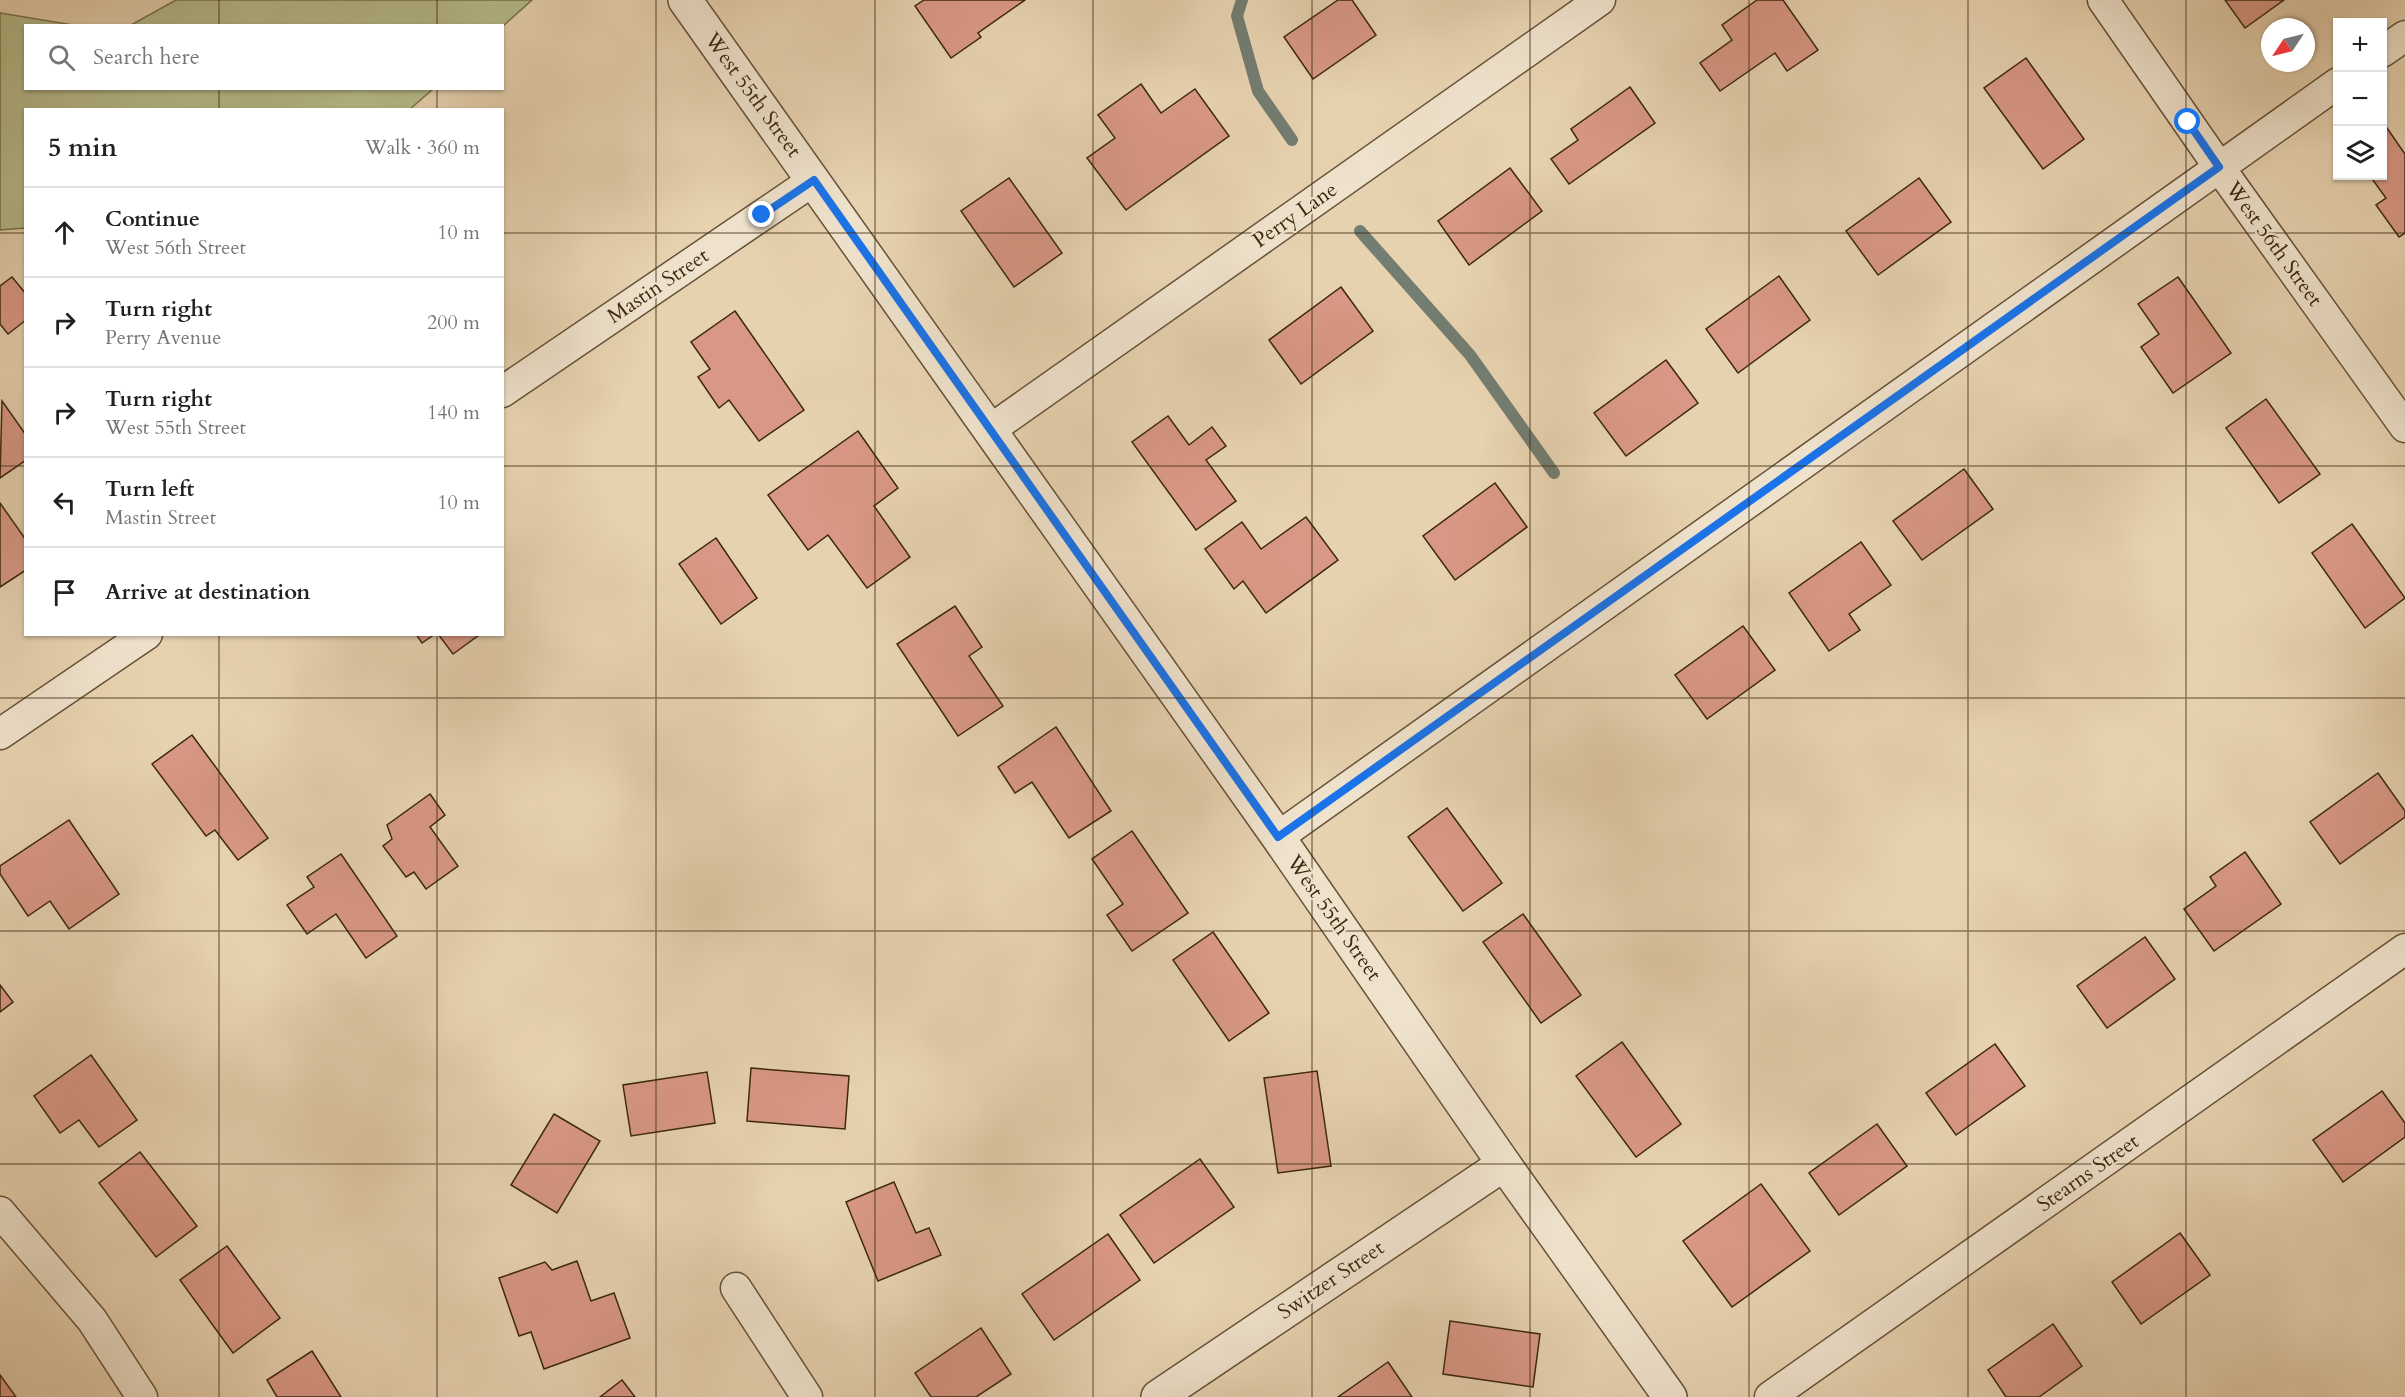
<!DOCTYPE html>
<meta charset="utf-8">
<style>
:root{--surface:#fff;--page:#f6f6f6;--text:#202124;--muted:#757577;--line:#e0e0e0}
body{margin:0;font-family:Cardo,serif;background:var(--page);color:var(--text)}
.controls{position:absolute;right:18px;top:18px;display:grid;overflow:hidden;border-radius:0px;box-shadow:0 2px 4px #0004}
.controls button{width:54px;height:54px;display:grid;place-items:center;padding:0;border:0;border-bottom:2px solid var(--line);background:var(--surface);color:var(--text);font:30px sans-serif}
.compass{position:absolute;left:2261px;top:18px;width:54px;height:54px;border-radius:50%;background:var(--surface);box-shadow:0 2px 4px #0004;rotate:235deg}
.stop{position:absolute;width:18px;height:18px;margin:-14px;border:4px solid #1a73e8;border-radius:50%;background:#fff}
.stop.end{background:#1a73e8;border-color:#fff;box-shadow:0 2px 6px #0008}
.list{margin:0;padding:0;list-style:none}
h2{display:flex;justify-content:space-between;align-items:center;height:78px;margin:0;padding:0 24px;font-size:26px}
h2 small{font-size:20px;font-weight:400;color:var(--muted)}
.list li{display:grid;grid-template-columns:39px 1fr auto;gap:18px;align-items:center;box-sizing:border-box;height:90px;padding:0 24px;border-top:2px solid var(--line)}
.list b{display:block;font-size:22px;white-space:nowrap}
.list p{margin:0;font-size:20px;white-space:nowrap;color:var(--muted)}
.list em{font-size:20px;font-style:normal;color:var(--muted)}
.icon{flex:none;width:33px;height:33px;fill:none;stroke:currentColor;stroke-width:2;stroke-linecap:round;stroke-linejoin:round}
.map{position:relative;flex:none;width:2405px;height:1397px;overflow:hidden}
.search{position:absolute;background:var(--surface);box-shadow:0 2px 4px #0004;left:24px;top:24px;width:480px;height:66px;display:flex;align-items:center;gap:15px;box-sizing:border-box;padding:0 21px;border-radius:0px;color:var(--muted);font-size:22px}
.panel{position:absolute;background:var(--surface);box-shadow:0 2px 4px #0004;left:24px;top:108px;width:480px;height:528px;border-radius:0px}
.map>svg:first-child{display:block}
.green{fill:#b6bc8b;stroke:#78724d;stroke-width:1.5}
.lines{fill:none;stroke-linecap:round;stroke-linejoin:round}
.stream{stroke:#737d71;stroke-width:12}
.building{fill:#d99885;stroke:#3b280f;stroke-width:1.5}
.minor-casing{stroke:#665237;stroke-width:33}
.tertiary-casing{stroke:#665237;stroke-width:36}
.minor{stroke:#efe2cc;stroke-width:30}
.tertiary{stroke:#efe2cc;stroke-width:33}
.route{stroke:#1a73e8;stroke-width:8}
.grid{fill:none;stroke:#3b280f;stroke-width:1.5;stroke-opacity:0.55}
.labels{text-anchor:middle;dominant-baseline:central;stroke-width:4.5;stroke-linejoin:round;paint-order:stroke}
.street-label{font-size:21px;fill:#3b280f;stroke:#efe2cc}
</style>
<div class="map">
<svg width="2405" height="1397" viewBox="0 0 2405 1397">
<rect width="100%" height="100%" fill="#e7d2b0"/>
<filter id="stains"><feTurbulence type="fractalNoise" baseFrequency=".00333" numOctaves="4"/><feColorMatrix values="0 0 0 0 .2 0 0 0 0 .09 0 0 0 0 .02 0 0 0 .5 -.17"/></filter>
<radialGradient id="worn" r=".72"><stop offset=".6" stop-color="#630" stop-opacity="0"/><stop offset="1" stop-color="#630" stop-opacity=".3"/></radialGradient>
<g class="green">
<path d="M176,0H532L503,26L131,25Z"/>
<path d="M0,13L73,25L26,26V88L433,89L409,110H26L25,228L0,230Z"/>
</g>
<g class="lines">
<g class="stream">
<path d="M1242,0L1237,16L1258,91L1292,140"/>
<path d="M1360,231L1470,355L1554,473"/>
</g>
</g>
<g class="building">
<path d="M924,0H1025L978,33L981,37L951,58L915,6Z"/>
<path d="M1338,0H1352L1376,35L1313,79L1284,37Z"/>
<path d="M1757,0H1783L1818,50L1787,71L1775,53L1720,91L1700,63L1732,40L1722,25Z"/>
<path d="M2225,0H2284L2245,28Z"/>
<path d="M2026,58L2084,139L2043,169L1984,88Z"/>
<path d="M1141,84L1161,113L1195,89L1229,136L1126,210L1087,158L1115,138L1098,115Z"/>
<path d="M1630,87L1655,123L1569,184L1551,159L1578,140L1571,129Z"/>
<path d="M2387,128L2405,154V233L2399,237L2376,205L2386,198L2370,176H2382V131Z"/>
<path d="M1510,168L1542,211L1469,265L1438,221Z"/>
<path d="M1009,178L1062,253L1014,287L961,211Z"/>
<path d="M1919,178L1951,222L1878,275L1846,231Z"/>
<path d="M1779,276L1810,320L1738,373L1706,329Z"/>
<path d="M12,277L26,294V320L8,334L0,324V286Z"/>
<path d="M2178,277L2231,353L2173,393L2141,347L2159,334L2138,304Z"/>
<path d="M1341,287L1373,331L1301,384L1269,340Z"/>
<path d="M735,311L804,410L759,441L729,400L719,408L698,377L710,369L691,342Z"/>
<path d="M1666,360L1698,403L1626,456L1594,413Z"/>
<path d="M2266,399L2320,474L2279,503L2226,428Z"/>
<path d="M2,401L26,435V460L0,478Z"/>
<path d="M1168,416L1189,445L1212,427L1226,446L1206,460L1236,501L1196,530L1132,442Z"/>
<path d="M858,431L898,488L874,506L910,557L867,588L828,535L808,550L768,495Z"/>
<path d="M1964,469L1993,509L1922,560L1893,521Z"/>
<path d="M1495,483L1527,527L1455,580L1423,536Z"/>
<path d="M0,503L26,540V570L0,587Z"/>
<path d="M1306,517L1338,560L1266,613L1243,581L1234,589L1205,549L1242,522L1261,549Z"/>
<path d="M2352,524L2405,598L2365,628L2312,553Z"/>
<path d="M716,538L757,598L721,624L679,564Z"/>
<path d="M1861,542L1891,585L1849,614L1860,630L1829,651L1789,593Z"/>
<path d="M955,606L982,647L969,656L1003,706L958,736L897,644Z"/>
<path d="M1743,626L1775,670L1707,719L1675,675Z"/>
<path d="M416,634H435L422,643Z"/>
<path d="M438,634H479V635L453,654Z"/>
<path d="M1056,727L1111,811L1069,838L1032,782L1015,793L998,767Z"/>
<path d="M192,735L268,838L238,860L215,830L206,836L152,764Z"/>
<path d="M2378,773L2405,811V817L2340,864L2310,822Z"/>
<path d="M430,794L445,815L430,827L458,866L426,889L414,872L406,877L383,846L392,839L387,825Z"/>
<path d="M1447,808L1502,883L1463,911L1408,837Z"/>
<path d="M69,820L119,894L69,929L50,901L28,916L0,874V866Z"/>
<path d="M1132,831L1188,913L1132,951L1107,915L1123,904L1092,859Z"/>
<path d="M2245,852L2281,904L2214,951L2184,909L2216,886L2210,877Z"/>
<path d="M341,854L397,936L366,958L336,914L307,934L287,905L314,887L307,877Z"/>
<path d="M1523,914L1581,995L1541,1023L1483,942Z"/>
<path d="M1213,932L1269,1013L1229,1041L1173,960Z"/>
<path d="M2145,937L2175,979L2107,1028L2077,986Z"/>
<path d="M0,985L13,1002L0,1012Z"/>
<path d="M1622,1042L1681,1124L1636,1157L1576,1076Z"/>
<path d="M1995,1044L2025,1086L1956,1135L1926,1093Z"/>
<path d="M91,1055L137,1120L99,1147L79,1120L60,1133L34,1096Z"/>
<path d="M751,1068L849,1076L845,1129L747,1121Z"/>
<path d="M1317,1071L1331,1166L1278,1173L1264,1078Z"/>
<path d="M707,1072L715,1123L631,1136L623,1085Z"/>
<path d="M2382,1091L2405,1123V1137L2343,1182L2313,1140Z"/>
<path d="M554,1114L600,1141L557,1213L511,1185Z"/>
<path d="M1877,1124L1907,1166L1839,1215L1809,1173Z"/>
<path d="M140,1152L197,1226L156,1257L99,1183Z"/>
<path d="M1200,1159L1234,1207L1154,1263L1120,1215Z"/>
<path d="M894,1182L916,1233L929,1228L941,1255L878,1281L846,1202Z"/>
<path d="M1761,1184L1810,1251L1732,1307L1683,1241Z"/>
<path d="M2180,1233L2210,1275L2141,1324L2112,1282Z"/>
<path d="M1108,1234L1140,1280L1054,1340L1022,1294Z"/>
<path d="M227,1246L280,1318L233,1353L180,1280Z"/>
<path d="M577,1261L591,1301L614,1293L630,1338L544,1369L531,1332L519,1336L499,1278L545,1262L552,1270Z"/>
<path d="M1450,1321L1540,1334L1533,1387L1443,1374Z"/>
<path d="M2053,1324L2082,1366L2039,1397H2006L1988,1370Z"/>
<path d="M981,1328L1011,1374L976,1397H931L915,1373Z"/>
<path d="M312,1351L341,1397H277L267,1380Z"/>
<path d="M1388,1362L1412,1397H1338Z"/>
<path d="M0,1375L16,1397H0Z"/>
<path d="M622,1380L635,1397H600Z"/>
</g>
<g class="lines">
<g class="minor-casing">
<g id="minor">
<path d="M2103,0L2219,167L2405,427"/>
<path d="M2382,52L2405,36"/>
<path d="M502,392L814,180"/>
<path d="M990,430L1600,0"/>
<path d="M0,734L147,634"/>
<path d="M1278,837L2338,83"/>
<path d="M0,1212L92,1320L142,1397"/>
<path d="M736,1288L807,1397"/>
<path d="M1770,1397L2405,949"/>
</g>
</g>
<g class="tertiary-casing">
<g id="tertiary">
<path d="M685,0L1278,837L1504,1164L1670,1397"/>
<path d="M1158,1397L1504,1164"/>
</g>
</g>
<use href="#minor" class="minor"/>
<use href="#tertiary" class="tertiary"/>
</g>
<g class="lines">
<path class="route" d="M762,215L814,180L1278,837L2219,167L2188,122"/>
</g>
<path class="grid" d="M219,0V26M437,0V26M656,0V1397M875,0V1397M1093,0V1397M1312,0V1397M1530,0V1397M1749,0V1397M1968,0V1397M2186,0V1397M219,88V110M437,88V110M0,233H26M502,233H2405M0,466H26M502,466H2405M219,634V1397M437,634V1397M0,698H2405M0,931H2405M0,1164H2405"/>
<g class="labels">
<g class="street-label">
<text transform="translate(753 95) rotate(54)">West 55th Street</text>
<text transform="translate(1295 215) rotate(-35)">Perry Lane</text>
<text transform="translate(2274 244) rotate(54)">West 56th Street</text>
<text transform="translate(658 286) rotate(-34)">Mastin Street</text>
<text transform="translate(1334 918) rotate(55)">West 55th Street</text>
<text transform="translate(2088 1173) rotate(-35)">Stearns Street</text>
<text transform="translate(1331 1280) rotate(-34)">Switzer Street</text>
</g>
</g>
<rect width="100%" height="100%" filter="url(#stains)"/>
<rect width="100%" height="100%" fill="url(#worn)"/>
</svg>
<div class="controls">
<button>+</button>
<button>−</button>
<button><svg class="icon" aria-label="layers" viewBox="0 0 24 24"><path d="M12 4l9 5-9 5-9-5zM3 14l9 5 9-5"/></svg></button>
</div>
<svg class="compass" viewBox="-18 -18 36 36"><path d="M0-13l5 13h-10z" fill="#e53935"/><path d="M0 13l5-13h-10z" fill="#757577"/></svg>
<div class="stop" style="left:2188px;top:122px"></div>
<div class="stop end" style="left:762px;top:215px"></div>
<div class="search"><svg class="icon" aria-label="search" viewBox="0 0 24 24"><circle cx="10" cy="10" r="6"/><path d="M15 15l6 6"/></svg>Search here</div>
<section class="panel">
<h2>5 min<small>Walk · 360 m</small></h2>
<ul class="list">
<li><svg class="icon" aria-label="ahead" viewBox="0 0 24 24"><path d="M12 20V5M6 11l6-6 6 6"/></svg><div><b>Continue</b><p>West 56th Street</p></div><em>10 m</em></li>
<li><svg class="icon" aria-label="right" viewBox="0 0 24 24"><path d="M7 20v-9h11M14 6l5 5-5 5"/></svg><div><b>Turn right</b><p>Perry Avenue</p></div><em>200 m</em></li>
<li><svg class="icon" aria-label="right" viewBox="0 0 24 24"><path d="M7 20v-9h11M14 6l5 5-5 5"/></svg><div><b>Turn right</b><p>West 55th Street</p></div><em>140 m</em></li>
<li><svg class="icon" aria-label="left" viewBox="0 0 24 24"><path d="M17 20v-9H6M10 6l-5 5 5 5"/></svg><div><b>Turn left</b><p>Mastin Street</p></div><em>10 m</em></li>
<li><svg class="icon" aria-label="arrive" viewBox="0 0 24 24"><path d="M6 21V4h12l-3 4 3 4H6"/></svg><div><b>Arrive at destination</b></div></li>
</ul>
</section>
</div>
